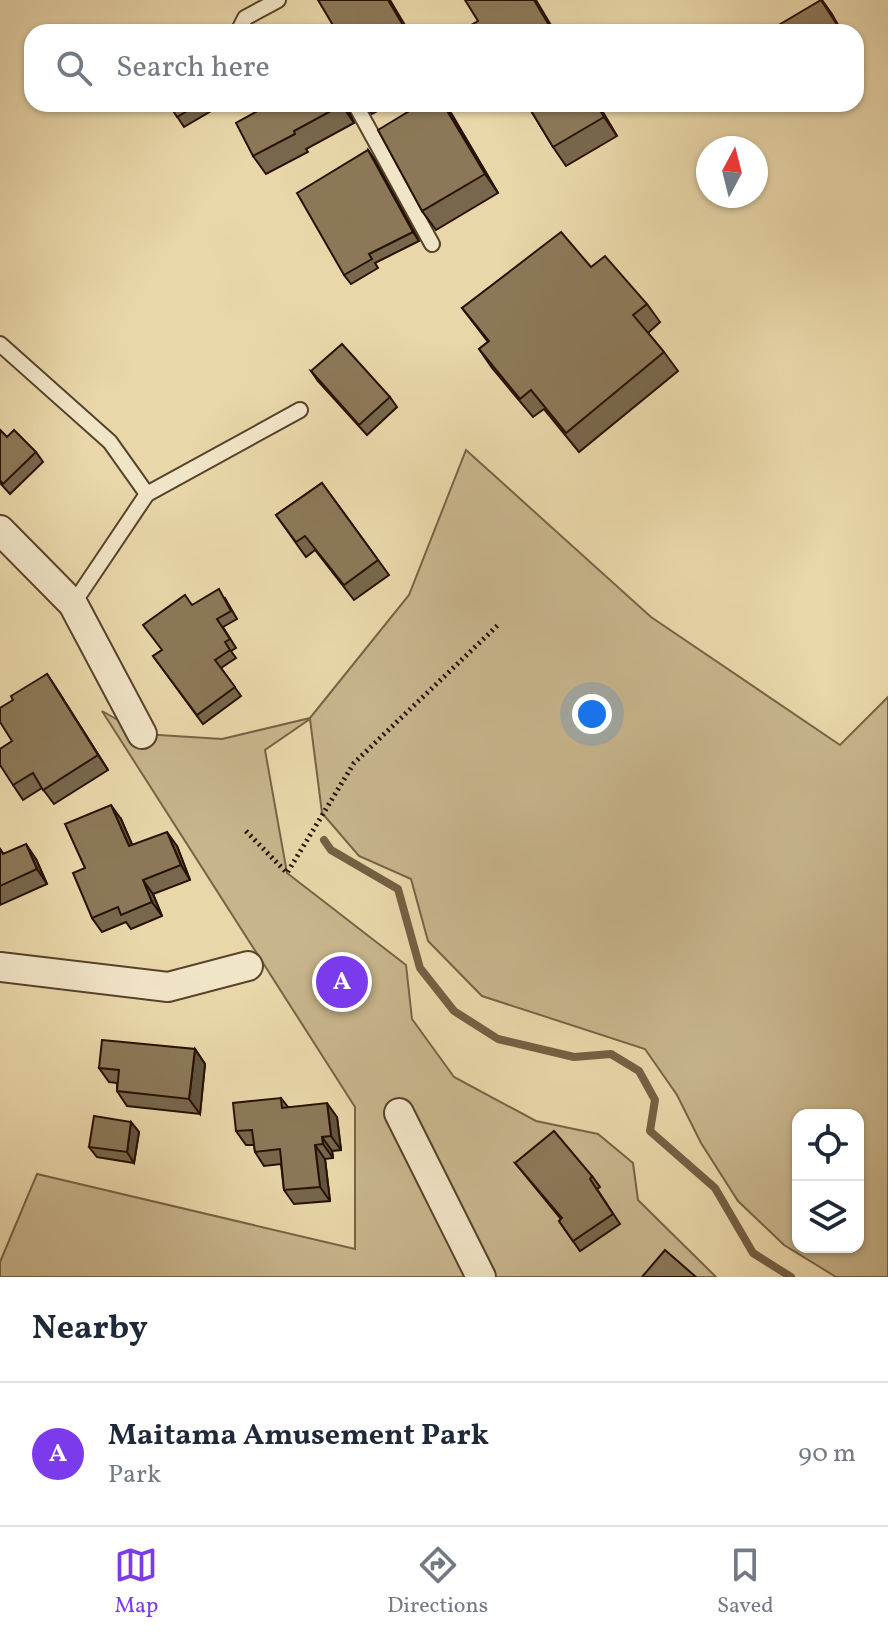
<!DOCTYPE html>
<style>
:root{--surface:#fff;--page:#f6f6f7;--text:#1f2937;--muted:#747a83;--line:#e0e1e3;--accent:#7c3aed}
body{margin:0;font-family:Vollkorn,serif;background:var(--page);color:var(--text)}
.controls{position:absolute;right:24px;bottom:24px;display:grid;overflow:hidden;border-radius:16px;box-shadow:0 2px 6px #0004}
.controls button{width:72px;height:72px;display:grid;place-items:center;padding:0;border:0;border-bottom:2px solid var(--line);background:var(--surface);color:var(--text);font:40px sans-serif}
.compass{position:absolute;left:696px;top:136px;width:72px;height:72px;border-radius:50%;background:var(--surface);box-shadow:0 2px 6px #0004;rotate:7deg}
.you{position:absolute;left:592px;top:714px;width:28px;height:28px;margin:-20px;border:6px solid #fff;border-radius:50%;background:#1a73e8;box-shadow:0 0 0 12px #1a73e833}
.badge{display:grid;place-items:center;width:52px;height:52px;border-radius:50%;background:var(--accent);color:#fff;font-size:26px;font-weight:700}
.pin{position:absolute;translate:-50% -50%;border:4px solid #fff;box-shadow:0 2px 8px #0006}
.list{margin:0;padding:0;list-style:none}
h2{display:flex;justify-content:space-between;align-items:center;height:104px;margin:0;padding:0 32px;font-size:34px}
h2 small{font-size:26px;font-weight:400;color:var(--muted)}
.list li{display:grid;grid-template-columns:52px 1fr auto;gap:24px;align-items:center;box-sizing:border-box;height:144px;padding:0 32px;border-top:2px solid var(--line)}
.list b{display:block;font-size:30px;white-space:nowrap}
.list p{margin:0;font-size:26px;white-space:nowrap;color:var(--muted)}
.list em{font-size:26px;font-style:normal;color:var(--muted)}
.icon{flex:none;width:44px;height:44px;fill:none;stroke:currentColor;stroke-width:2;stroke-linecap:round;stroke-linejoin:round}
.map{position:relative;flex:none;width:888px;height:1277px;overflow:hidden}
.search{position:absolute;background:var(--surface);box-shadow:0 2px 6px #0004;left:24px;right:24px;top:24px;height:88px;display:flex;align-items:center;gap:20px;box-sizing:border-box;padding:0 28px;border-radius:24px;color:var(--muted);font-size:30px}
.sheet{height:248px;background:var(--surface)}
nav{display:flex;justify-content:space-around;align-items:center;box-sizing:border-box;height:112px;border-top:2px solid var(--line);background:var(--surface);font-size:22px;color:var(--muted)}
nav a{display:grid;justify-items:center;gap:4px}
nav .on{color:var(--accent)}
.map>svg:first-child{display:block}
.green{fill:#c8b58c;stroke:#786346;stroke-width:2;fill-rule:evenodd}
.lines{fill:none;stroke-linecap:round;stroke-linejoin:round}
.stream{stroke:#746044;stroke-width:8}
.lane-casing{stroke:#58422b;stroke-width:18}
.street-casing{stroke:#58422b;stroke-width:32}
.path{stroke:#271101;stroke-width:5;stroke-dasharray:2 4;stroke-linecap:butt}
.lane{stroke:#f1e5c7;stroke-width:14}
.street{stroke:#f1e5c7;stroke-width:28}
.wall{fill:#78674c;stroke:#271101;stroke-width:2}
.shaded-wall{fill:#62543e;stroke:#271101;stroke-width:2}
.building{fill:#8c7858;stroke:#271101;stroke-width:2}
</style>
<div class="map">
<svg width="888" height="1277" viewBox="0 0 888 1277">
<rect width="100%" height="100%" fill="#e9d7a9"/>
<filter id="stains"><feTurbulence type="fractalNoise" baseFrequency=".0025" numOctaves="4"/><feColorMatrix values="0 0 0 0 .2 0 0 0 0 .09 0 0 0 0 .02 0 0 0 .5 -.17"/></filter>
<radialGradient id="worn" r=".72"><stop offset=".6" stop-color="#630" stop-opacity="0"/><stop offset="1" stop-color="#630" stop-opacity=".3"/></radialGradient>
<path class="green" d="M466,450L651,617L840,745L888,697V1277H836L784,1245L738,1201L701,1143L677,1095L645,1049L482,996L428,941L411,879L359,856L322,813L310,719L265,750L287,873L406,965L412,1019L454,1077L536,1121L598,1134L633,1163L638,1200L716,1277H0V1262L37,1174L355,1249V1107L102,711L143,734L222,739L310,718L409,595ZM798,1115H858V1247H798Z"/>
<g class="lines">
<path class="stream" d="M324,840L331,850L398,889L420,968L454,1011L498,1039L574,1057L611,1054L639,1071L655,1100L650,1131L715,1188L753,1253L791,1277"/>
<g class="lane-casing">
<g id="lane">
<path d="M238,32L245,18L278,0"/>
<path d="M355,104L432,244"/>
<path d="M0,344L110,442L147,494"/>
<path d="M73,604L147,494L300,410"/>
</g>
</g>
<g class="street-casing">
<g id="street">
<path d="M0,530L73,604L142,734"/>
<path d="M0,967L168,987L248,966"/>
<path d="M399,1113L481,1277"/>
</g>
</g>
<path class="path" d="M246,831L287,873L354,763L498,625"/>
<use href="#lane" class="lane"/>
<use href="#street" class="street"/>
</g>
<g class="wall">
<path d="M169,104H223L184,127Z"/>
<path d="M270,104H345L354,123L306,149L308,152L266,174L253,156Z"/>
<path d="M365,104H390L372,114Z"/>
<path d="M527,104H598L617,136L566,166L553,147Z"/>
<path d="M451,113L498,193L436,230L422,211Z"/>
<path d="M368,150L374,159L419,241L375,263L378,268L351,284L344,275Z"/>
<path d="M591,267L647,304L660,322L648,333L664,352L678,371L579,452L544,409L533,417L492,368L479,349L488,342L462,308Z"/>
<path d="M311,371L390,397L397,407L367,435L318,381Z"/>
<path d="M0,430L7,437L36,452L43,462L10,494L0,483Z"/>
<path d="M322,483L389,575L354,600L315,550L306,557L276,515Z"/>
<path d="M225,598L237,619L223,627L236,648L231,651L236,658L221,668L241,696L203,724L153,656L162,650L192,605Z"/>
<path d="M47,674L108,770L54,804L42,788L23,800L13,785V700Z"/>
<path d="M121,819L132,845L177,846L190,880L153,894L162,916L131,929L126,922L102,932L92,918L85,868Z"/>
<path d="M0,849L4,854L36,859L47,884L0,905Z"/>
<path d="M195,1049L205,1064L200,1114L127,1106L117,1091V1083L109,1082L99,1068Z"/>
<path d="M281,1098L288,1107L337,1117L341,1150L332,1151L333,1158L325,1159L330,1201L294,1204L284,1190L281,1164L264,1166L255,1152L254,1145H246L236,1131Z"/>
<path d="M131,1122L139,1132L134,1163L97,1157L89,1147Z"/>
<path d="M515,1163L592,1176L600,1187L597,1189L620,1224L580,1251L559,1221L561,1219Z"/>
</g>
<g class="shaded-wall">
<path d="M388,0H390L409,32H407Z"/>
<path d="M534,0H536L555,32H553Z"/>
<path d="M822,0L832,14L842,32H841Z"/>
<path d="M341,104H345L354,123Z"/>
<path d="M443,104L451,113L498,193L485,174Z"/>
<path d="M596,104H598L617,136L604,117Z"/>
<path d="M368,150L374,159L419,241L413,232Z"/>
<path d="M47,674L57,689L108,770L98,755Z"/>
<path d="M111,805L121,819L139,860L129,846Z"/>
<path d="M167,832L177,846L190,880L181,865Z"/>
<path d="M26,844L36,859L47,884L37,869Z"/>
<path d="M143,880L153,894L162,916L152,902Z"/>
<path d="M195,1049L205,1064L200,1114L189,1099Z"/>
<path d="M327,1103L337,1117L341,1150L331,1136Z"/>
<path d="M131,1122L139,1132L134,1163L127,1152Z"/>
<path d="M322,1137L332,1151L333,1158L323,1144Z"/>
<path d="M315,1145L325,1159L330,1201L320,1187Z"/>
</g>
<g class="building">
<path d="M318,0H388L407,32H337Z"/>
<path d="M465,0H534L553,32H459L478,21Z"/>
<path d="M821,0L839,28L832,32H767Z"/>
<path d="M169,104H199L177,117Z"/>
<path d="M270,104H341L342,105L294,131L295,134L253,156L236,123Z"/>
<path d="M421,104H443L485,174L422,211L378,130Z"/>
<path d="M527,104H596L604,117L553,147Z"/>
<path d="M368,150L413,232L369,254L372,259L344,275L297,193Z"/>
<path d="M561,232L591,267L605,256L647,304L633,315L664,352L566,433L531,390L520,399L479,349L489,341L462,308Z"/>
<path d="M342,344L390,397L359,425L311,371Z"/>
<path d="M0,430L7,437L14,430L36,452L3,484L0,480Z"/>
<path d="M322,483L378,560L344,585L305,536L296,542L276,515Z"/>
<path d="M219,589L231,611L217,619L230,639L225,642L230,650L215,660L235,687L197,715L153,656L162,650L143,625L185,595L192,605Z"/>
<path d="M47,674L98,755L43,790L33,773L13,785L0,765V749L12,741L0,722V708L13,700L11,696Z"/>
<path d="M111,805L129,846L167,832L181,865L143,880L152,902L121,915L118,907L92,918L73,873L85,868L65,824Z"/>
<path d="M26,844L37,869L0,886V849L3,854Z"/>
<path d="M102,1040L195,1049L189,1099L117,1091L119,1070L99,1068Z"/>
<path d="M281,1098L282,1108L327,1103L331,1136L322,1137L323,1144L315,1145L320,1187L284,1190L280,1149L255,1152L252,1130L236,1131L233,1103Z"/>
<path d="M94,1116L131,1122L127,1152L89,1147Z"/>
<path d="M554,1131L592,1176L590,1179L613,1214L573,1241L559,1221L562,1218L515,1163Z"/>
<path d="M665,1250L696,1277H642Z"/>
</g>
<rect width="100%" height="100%" filter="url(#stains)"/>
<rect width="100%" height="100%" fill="url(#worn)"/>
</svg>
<div class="controls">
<button><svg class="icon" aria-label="locate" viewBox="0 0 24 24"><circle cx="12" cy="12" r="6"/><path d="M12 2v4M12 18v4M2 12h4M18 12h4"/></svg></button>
<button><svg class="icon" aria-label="layers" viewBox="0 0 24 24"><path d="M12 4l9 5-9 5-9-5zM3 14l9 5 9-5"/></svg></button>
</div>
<svg class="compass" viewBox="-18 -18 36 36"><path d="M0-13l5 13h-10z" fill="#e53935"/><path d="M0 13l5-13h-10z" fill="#747a83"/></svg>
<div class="you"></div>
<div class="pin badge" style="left:342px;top:982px">A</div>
<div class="search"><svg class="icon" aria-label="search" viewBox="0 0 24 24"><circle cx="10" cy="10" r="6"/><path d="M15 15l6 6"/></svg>Search here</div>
</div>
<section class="sheet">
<h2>Nearby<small></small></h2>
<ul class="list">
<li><span class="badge">A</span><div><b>Maitama Amusement Park</b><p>Park</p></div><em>90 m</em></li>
</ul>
</section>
<nav>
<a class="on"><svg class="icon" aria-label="map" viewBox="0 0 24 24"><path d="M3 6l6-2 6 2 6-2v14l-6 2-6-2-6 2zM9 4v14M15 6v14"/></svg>Map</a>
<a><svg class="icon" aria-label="directions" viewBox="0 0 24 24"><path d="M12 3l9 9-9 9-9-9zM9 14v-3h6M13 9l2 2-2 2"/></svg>Directions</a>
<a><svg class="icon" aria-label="saved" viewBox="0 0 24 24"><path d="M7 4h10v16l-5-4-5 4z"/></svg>Saved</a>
</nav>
